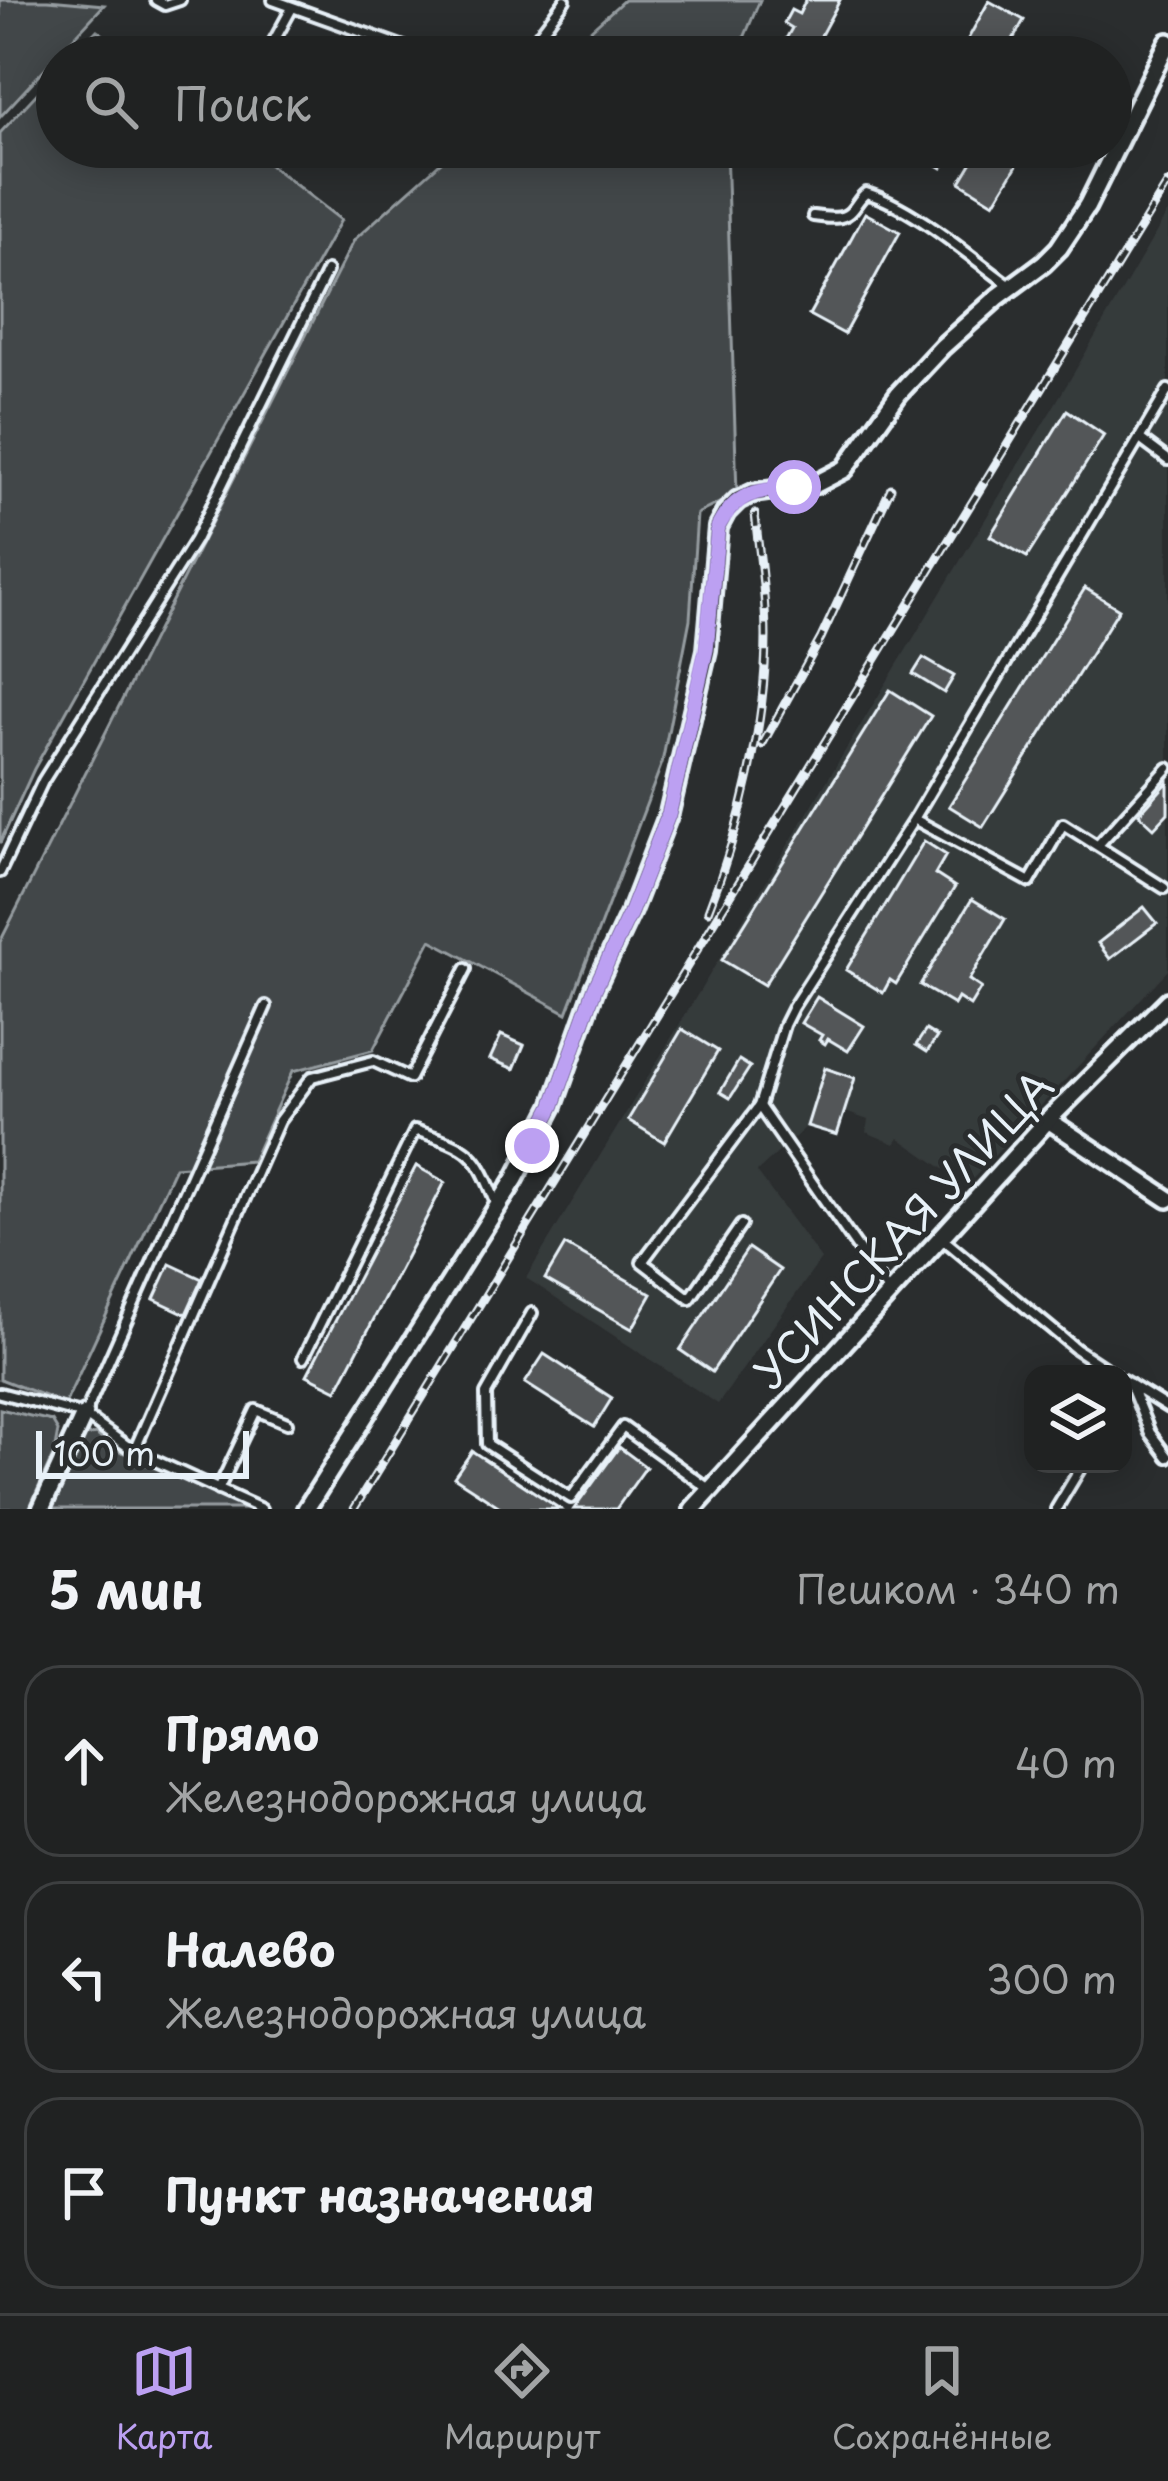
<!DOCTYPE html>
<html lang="ru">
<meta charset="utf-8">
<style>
:root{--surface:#202222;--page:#282a2a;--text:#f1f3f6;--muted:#a2a4a5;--line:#3d3f40;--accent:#bca0f2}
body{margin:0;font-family:"Playpen Sans",sans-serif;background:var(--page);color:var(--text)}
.controls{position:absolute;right:36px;bottom:36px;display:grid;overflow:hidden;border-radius:24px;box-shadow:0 6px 30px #0003}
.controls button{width:108px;height:108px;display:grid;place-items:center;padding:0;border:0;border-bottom:3px solid var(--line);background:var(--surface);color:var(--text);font:60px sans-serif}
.scale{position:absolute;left:36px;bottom:30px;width:213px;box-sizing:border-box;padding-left:12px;border:6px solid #e8f1f8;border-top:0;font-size:33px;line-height:42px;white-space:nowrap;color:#e8f1f8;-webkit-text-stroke:9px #2a2d2e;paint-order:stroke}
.stop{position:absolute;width:36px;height:36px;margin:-27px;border:9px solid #bca0f2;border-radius:50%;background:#fff}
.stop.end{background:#bca0f2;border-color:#fff;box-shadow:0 3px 12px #0008}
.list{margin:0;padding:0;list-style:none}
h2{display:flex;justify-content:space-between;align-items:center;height:156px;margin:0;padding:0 48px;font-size:51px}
h2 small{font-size:39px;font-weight:400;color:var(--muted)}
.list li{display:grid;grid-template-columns:78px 1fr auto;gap:36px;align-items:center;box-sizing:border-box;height:192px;margin:0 24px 24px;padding:0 24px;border:3px solid var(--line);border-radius:36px}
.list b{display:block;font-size:45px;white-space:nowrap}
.list p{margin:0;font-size:39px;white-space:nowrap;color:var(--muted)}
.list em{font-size:39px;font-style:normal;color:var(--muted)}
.icon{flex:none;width:66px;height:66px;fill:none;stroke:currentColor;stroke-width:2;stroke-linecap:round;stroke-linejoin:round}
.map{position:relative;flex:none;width:1168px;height:1509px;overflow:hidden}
.search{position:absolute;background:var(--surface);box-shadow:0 6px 30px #0003;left:36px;right:36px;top:36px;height:132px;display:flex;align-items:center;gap:30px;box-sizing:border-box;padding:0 42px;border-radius:66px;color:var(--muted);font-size:45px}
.sheet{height:804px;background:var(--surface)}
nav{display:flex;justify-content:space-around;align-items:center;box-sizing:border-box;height:168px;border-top:3px solid var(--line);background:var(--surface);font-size:33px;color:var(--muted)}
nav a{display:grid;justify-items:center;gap:6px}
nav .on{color:var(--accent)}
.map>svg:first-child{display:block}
.built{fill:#363a3b}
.green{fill:#424648;stroke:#959ca0;stroke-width:3}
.building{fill:#535759;stroke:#e8f1f8;stroke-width:3}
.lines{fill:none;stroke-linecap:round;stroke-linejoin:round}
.service-casing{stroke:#e8f1f8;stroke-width:16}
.minor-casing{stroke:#e8f1f8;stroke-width:24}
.service{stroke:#2a2d2e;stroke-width:8}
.minor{stroke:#2a2d2e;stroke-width:15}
.rail-casing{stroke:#e8f1f8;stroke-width:9}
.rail{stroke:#2a2d2e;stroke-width:4.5;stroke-dasharray:14;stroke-linecap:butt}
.route{stroke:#bca0f2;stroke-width:15}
.labels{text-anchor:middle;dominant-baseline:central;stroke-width:10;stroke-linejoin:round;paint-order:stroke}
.street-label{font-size:42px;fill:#e8f1f8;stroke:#2a2d2e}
</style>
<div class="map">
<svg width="1168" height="1509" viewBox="0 0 1168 1509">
<rect width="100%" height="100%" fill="#2a2d2e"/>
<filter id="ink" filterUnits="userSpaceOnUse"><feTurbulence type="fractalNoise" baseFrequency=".00833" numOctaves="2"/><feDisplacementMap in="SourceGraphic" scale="24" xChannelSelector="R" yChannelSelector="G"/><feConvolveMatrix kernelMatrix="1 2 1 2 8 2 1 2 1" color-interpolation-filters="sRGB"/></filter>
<g filter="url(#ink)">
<path class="built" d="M1168,212V970L967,1185L899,1138L895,1144L866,1132L868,1120L845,1112L837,1135L807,1126L757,1172L821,1259L718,1404L526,1278L1072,376Z"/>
<g class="green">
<path d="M0,0H48L104,5L0,117Z"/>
<path d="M624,0H760L736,57H560Z"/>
<path d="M97,30L132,57H71Z"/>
<path d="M57,72V147H247L341,220L34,769L0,843V133Z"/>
<path d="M458,147H726L737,494L697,514L690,619L662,763L567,1013L431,940L373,1050L293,1071L252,1161L175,1167L65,1404L0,1379V942L354,240Z"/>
<path d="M0,1409L52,1421L58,1431L54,1453L29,1509H0Z"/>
<path d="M96,1434L111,1447L248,1509H51L85,1436Z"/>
</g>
<g class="building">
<path d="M806,0H840L809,57H776L792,28L784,23L791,10L799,14Z"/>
<path d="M989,1L1024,20L1003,57H958Z"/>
<path d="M908,147H954L942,168Z"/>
<path d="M981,147H1028L994,203L960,182Z"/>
<path d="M865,213L900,232L844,334L809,315Z"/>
<path d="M1067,410L1104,435L1027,557L990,536Z"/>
<path d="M1085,588L1119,609L983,827L949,806Z"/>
<path d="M923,658L954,676L944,693L913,674Z"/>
<path d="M890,690L931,716L764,985L722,960Z"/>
<path d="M1168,782V813L1154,828L1139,814Z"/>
<path d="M924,841L946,855L935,874L955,887L896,984L890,980L883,993L846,970Z"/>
<path d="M972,899L1005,919L969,980L981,988L970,1006L958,998L954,1005L920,985Z"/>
<path d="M1144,907L1157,923L1110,959L1098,943Z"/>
<path d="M817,997L864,1026L848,1051L828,1039L825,1044L819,1040L822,1035L801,1023Z"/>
<path d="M682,1029L718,1051L664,1142L628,1120Z"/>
<path d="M926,1030L937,1037L927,1052L916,1045Z"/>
<path d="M501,1035L524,1045L514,1069L490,1059Z"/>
<path d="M739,1060L750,1067L730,1098L720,1092Z"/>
<path d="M825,1068L855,1078L837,1135L807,1126Z"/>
<path d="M416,1166L445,1182L337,1390L307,1375Z"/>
<path d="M565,1245L652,1294L632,1329L545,1279Z"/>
<path d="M748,1248L780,1270L712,1372L680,1350Z"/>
<path d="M170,1264L202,1279L186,1314L154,1299Z"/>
<path d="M544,1354L612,1398L594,1427L525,1383Z"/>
<path d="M619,1447L646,1467L616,1509H574Z"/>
<path d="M472,1451L560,1509H503L454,1477Z"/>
</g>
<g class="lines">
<g class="service-casing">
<g id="service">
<path d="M156,0L165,5L180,0"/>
<path d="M273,0L432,57"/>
<path d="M265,57L292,8"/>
<path d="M522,57L565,0"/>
<path d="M813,216C824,217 840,221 849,213C856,207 858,199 866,193C914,207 970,257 1012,287"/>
<path d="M1140,439L1168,460"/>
<path d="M914,819L1030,882L1063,824L1164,888"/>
<path d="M1098,845L1168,768"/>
<path d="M0,872L43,781L195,540L327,271"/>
<path d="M759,1106L889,1293"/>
<path d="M741,1225L690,1299L642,1262L759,1106L784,1025L793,1007L914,819L1168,390"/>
<path d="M943,1239L1076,1349L1114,1374"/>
<path d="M532,1313L486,1394L487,1444L571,1498L623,1427L709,1489"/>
<path d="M303,1358L415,1130C471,1149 475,1149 497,1205"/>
<path d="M1123,1380L1168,1408"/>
<path d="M1130,1384L1150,1433L1168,1457"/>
<path d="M0,1393L84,1415L134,1451L261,1509"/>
<path d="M85,1414L266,1006"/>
<path d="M134,1451L279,1121L312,1077L373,1061L410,1078L466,969"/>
<path d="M218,1490L256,1410L287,1423"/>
<path d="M1056,1509L1083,1464"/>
</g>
</g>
<g class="minor-casing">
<g id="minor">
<path d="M1048,1120L1168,1199"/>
<path d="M41,1509L84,1415"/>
<path d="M306,1509L515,1179L553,1106L595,988L631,911L669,813L707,650L718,527L726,512L738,500L753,493L816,484L845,469L899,393L942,347L998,297L1044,263L1059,248L1087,206L1168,42"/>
<path d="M693,1509L1048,1120L1168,1001"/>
</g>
</g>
<use href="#service" class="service"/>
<use href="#minor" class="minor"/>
<g class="rail-casing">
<g id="rail">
<path d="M762,745L821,638L891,488"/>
<path d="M708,911C740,830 766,722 766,636C766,595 759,554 755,514"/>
<path d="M354,1509L1168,183"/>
</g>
</g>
<use href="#rail" class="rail"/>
</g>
</g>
<g class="lines" filter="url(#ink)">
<path class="route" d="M532,1146L553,1106L595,988L631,911L669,813L706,650L718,527C737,491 757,491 794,487"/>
</g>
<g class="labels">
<g class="street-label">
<text transform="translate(902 1228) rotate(-47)">УСИНСКАЯ УЛИЦА</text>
</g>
</g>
</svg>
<div class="controls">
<button><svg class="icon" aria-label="layers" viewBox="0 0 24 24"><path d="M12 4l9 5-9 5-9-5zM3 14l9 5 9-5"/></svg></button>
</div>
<div class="scale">100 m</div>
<div class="stop" style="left:794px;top:487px"></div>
<div class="stop end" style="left:532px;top:1146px"></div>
<div class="search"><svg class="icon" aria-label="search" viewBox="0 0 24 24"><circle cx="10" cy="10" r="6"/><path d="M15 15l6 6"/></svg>Поиск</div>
</div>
<section class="sheet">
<h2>5 мин<small>Пешком · 340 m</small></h2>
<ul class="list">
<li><svg class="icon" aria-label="ahead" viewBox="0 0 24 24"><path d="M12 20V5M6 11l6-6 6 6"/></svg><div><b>Прямо</b><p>Железнодорожная улица</p></div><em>40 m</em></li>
<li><svg class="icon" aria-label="left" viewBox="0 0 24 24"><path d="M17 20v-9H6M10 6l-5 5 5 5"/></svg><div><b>Налево</b><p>Железнодорожная улица</p></div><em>300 m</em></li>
<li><svg class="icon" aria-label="arrive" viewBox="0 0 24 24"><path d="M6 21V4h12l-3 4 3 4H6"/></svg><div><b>Пункт назначения</b></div></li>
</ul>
</section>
<nav>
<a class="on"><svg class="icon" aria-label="map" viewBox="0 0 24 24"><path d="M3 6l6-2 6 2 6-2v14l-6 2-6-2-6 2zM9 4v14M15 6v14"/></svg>Карта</a>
<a><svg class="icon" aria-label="directions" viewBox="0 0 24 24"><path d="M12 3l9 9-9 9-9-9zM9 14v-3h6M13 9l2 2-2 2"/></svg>Маршрут</a>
<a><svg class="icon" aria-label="saved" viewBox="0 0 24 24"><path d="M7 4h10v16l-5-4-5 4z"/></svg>Сохранённые</a>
</nav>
